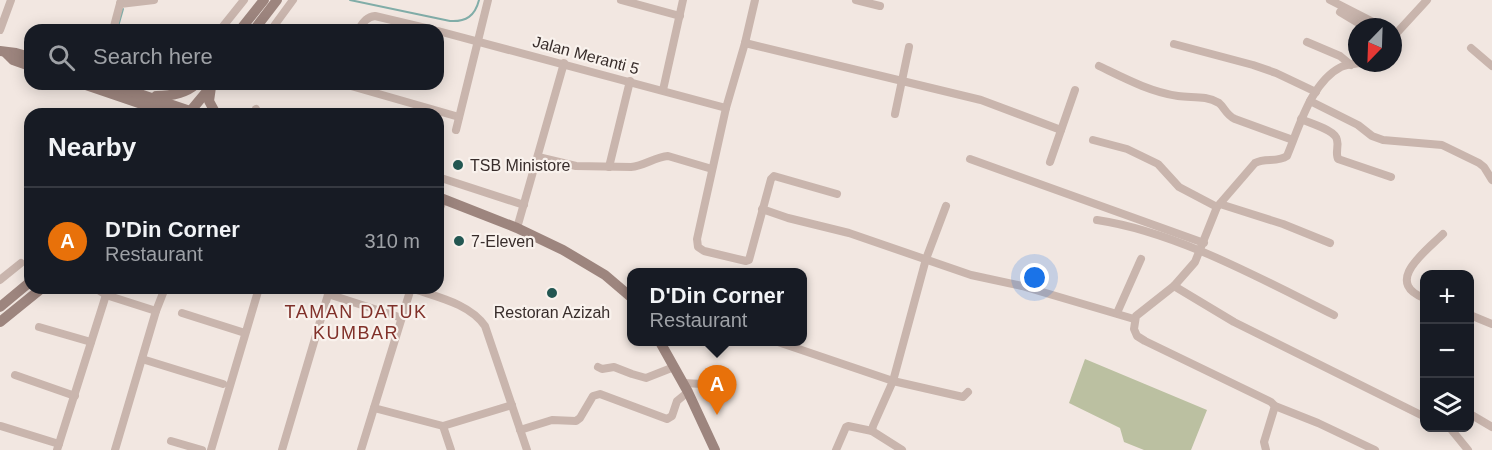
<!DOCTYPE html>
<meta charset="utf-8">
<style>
:root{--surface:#171b24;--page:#242831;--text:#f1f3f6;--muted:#9ea1a6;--line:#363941;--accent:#94adac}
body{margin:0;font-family:Helvetica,sans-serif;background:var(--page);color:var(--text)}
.controls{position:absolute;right:18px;bottom:18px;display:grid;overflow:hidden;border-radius:12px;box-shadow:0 3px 15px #0003}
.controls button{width:54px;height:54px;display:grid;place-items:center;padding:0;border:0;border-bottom:2px solid var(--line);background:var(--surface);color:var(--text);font:30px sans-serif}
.compass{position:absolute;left:1348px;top:18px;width:54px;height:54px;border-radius:50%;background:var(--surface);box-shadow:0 3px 15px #0003;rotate:203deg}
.you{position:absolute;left:1035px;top:278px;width:21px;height:21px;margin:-15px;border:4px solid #fff;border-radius:50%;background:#1a73e8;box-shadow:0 0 0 9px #1a73e833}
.badge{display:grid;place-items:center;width:39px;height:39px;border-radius:50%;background:var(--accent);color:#fff;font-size:20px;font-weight:700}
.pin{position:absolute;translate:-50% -50px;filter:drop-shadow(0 2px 3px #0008)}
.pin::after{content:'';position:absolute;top:32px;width:21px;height:18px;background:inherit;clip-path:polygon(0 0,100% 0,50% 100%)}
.popup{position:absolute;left:627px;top:268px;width:180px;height:78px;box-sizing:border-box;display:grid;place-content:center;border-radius:12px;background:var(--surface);filter:drop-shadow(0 2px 4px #0005);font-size:20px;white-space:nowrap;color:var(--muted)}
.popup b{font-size:22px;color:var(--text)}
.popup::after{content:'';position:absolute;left:50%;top:100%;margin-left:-12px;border:12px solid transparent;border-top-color:var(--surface)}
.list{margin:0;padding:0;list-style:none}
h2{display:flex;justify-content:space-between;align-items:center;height:78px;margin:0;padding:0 24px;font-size:26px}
h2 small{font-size:20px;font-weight:400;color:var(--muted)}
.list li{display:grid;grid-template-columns:39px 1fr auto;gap:18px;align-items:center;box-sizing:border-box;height:108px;padding:0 24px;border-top:2px solid var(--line)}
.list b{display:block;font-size:22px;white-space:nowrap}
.list p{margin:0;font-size:20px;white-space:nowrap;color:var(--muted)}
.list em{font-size:20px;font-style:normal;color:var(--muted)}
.icon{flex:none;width:33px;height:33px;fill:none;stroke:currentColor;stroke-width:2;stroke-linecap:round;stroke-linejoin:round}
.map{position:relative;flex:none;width:1492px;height:450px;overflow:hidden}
.search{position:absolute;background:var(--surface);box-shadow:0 3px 15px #0003;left:24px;top:24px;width:420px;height:66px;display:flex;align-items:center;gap:15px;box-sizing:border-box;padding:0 21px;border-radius:18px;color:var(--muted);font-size:22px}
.panel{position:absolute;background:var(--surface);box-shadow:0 3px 15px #0003;left:24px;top:108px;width:420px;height:186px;border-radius:18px}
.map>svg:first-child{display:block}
.green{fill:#bbc0a1}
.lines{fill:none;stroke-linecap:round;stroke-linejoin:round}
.stream{stroke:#81ada8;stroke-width:2}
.minor{stroke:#c9b5ad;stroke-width:8}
.secondary{stroke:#9d857e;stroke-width:10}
.poi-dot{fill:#235752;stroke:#f9f2ed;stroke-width:2}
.labels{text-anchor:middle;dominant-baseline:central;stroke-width:4.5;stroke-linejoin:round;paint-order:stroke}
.street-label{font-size:16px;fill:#382d2b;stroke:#f9f2ed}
.poi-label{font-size:16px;fill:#382d2b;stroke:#f9f2ed;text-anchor:start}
.neighbourhood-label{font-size:18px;letter-spacing:1.5px;fill:#81312a;stroke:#f9f2ed}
</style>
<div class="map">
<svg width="1492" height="450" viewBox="0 0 1492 450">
<rect width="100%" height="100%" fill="#f2e7e1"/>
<path class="green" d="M1085,359L1207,410L1191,450H1144L1124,442L1120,428L1069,403Z"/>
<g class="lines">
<g class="stream">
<path d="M350,0L450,21C466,22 475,16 479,0"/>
<path d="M117,30L123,9"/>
</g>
<g class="minor">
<path d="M621,0L680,16"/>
<path d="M755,0L745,43L726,108L697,239L698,247L704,251L746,261L749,260L771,179L774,176L837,194"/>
<path d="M856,0L880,6"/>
<path d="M1330,0L1383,27"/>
<path d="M120,4L154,0"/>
<path d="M1340,12L1365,27"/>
<path d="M0,30L11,0"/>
<path d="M113,30L121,0"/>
<path d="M220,30L244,0"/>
<path d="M271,30L293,0"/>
<path d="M358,30C363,23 366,17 375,16L434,30"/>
<path d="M438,31L726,108"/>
<path d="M1393,37L1427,0"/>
<path d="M1307,42L1340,56L1351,65"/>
<path d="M745,43L981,100L1061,130"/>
<path d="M1174,44L1253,65L1276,73L1316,92"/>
<path d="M1471,48L1492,66"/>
<path d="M1360,63C1354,64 1347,64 1341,67C1311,82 1299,128 1287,156C1277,163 1265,157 1255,163L1217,207L1195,262L1174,286L1136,316L1134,329L1137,336L1145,341L1271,402L1275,406L1318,423L1375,450"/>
<path d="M1099,66C1124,78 1150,92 1178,96C1192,98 1206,95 1219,103C1225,108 1226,115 1235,119L1293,140"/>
<path d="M344,84L459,117"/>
<path d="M663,90L683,0"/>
<path d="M1310,101L1358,125L1372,136L1383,140L1442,145L1479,163L1484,167L1492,180"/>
<path d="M256,109L258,114"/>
<path d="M895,114L909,47"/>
<path d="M1301,119C1309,123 1336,130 1337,140C1339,147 1335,152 1338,159L1391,177"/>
<path d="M456,130L488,0"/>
<path d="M1093,140L1127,149L1158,164L1179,187L1217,207"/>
<path d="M538,157L576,166L631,167C644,166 655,157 668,156L712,169"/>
<path d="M970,159L1204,243"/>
<path d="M1050,162L1075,90"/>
<path d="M609,167L630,81"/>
<path d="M438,189L441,178L524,205"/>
<path d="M1220,204L1283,224L1330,243"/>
<path d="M762,209L788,218L849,233L971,275L1022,286L1134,319"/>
<path d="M438,213L442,203"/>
<path d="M1097,220C1177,232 1261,279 1334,315"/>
<path d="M517,228L564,63"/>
<path d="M0,280L21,263"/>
<path d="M1174,286L1234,322L1421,415"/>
<path d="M95,288L106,295L156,311"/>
<path d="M411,288C436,297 469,303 485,326L527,450"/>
<path d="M328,294L402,318"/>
<path d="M1424,298C1383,282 1426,251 1443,234"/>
<path d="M182,313L245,333"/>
<path d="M1117,313L1141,259"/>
<path d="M1470,315L1492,324"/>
<path d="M39,327L91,342"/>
<path d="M778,342L893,381L963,397L968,392"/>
<path d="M142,359L223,384"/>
<path d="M598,367L602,369L614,367L632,374L646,378L674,367"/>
<path d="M15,375L75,396"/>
<path d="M683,383L703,384L721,391"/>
<path d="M374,408L443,426L512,405"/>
<path d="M1470,414L1492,427"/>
<path d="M1,426L59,444"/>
<path d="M443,426L451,450"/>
<path d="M1450,428L1468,450"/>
<path d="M520,430L552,420L576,421L580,418L593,396L600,394L667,419L672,416L677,401L688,392"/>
<path d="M171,441L202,450"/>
<path d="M57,450L106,295"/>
<path d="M115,450L156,311L165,288"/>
<path d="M211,450L259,288"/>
<path d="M282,450L330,288"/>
<path d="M361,450L411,288"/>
<path d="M836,450L846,427L848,426L872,431"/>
<path d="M902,450L872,431L873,426L893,381L926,259L946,206"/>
<path d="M1266,450L1264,442L1275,406"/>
</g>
<g class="secondary">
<path d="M240,30L264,0"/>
<path d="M254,30L277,0"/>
<path d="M0,51L16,53L30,57"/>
<path d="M6,53L13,60L30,66"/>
<path d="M83,84L171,114"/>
<path d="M110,84L199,114"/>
<path d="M211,87L209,101L216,114"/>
<path d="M156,96C171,96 185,94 196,84"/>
<path d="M188,114L213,84"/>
<path d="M438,197L517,228L563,250L605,275L632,298"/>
<path d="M0,307L30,282"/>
<path d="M0,322L42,288"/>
<path d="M660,342L688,392L715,450"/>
</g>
</g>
<g class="poi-dot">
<circle cx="458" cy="165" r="6"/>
<circle cx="459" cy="241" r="6"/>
<circle cx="552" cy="293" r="6"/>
</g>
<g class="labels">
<g class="street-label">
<text transform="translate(586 55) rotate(15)">Jalan Meranti 5</text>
</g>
<g class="poi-label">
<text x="470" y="165">TSB Ministore</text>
<text x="471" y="241">7-Eleven</text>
<text x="552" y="312" text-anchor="middle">Restoran Azizah</text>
</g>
<g class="neighbourhood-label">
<text x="356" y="312">TAMAN DATUK<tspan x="356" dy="21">KUMBAR</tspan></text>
</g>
</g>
</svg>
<div class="controls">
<button>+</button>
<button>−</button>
<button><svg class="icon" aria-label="layers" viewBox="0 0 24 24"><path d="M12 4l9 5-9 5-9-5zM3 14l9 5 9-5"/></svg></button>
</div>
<svg class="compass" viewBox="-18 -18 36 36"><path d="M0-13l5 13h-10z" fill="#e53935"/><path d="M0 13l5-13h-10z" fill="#9ea1a6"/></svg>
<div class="you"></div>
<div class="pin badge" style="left:717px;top:415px;background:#e8710a">A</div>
<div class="popup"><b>D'Din Corner</b>Restaurant</div>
<div class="search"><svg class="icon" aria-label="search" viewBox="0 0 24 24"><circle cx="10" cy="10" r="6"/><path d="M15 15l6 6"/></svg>Search here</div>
<section class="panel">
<h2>Nearby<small></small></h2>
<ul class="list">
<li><span class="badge" style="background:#e8710a">A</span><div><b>D'Din Corner</b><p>Restaurant</p></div><em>310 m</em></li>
</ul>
</section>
</div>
